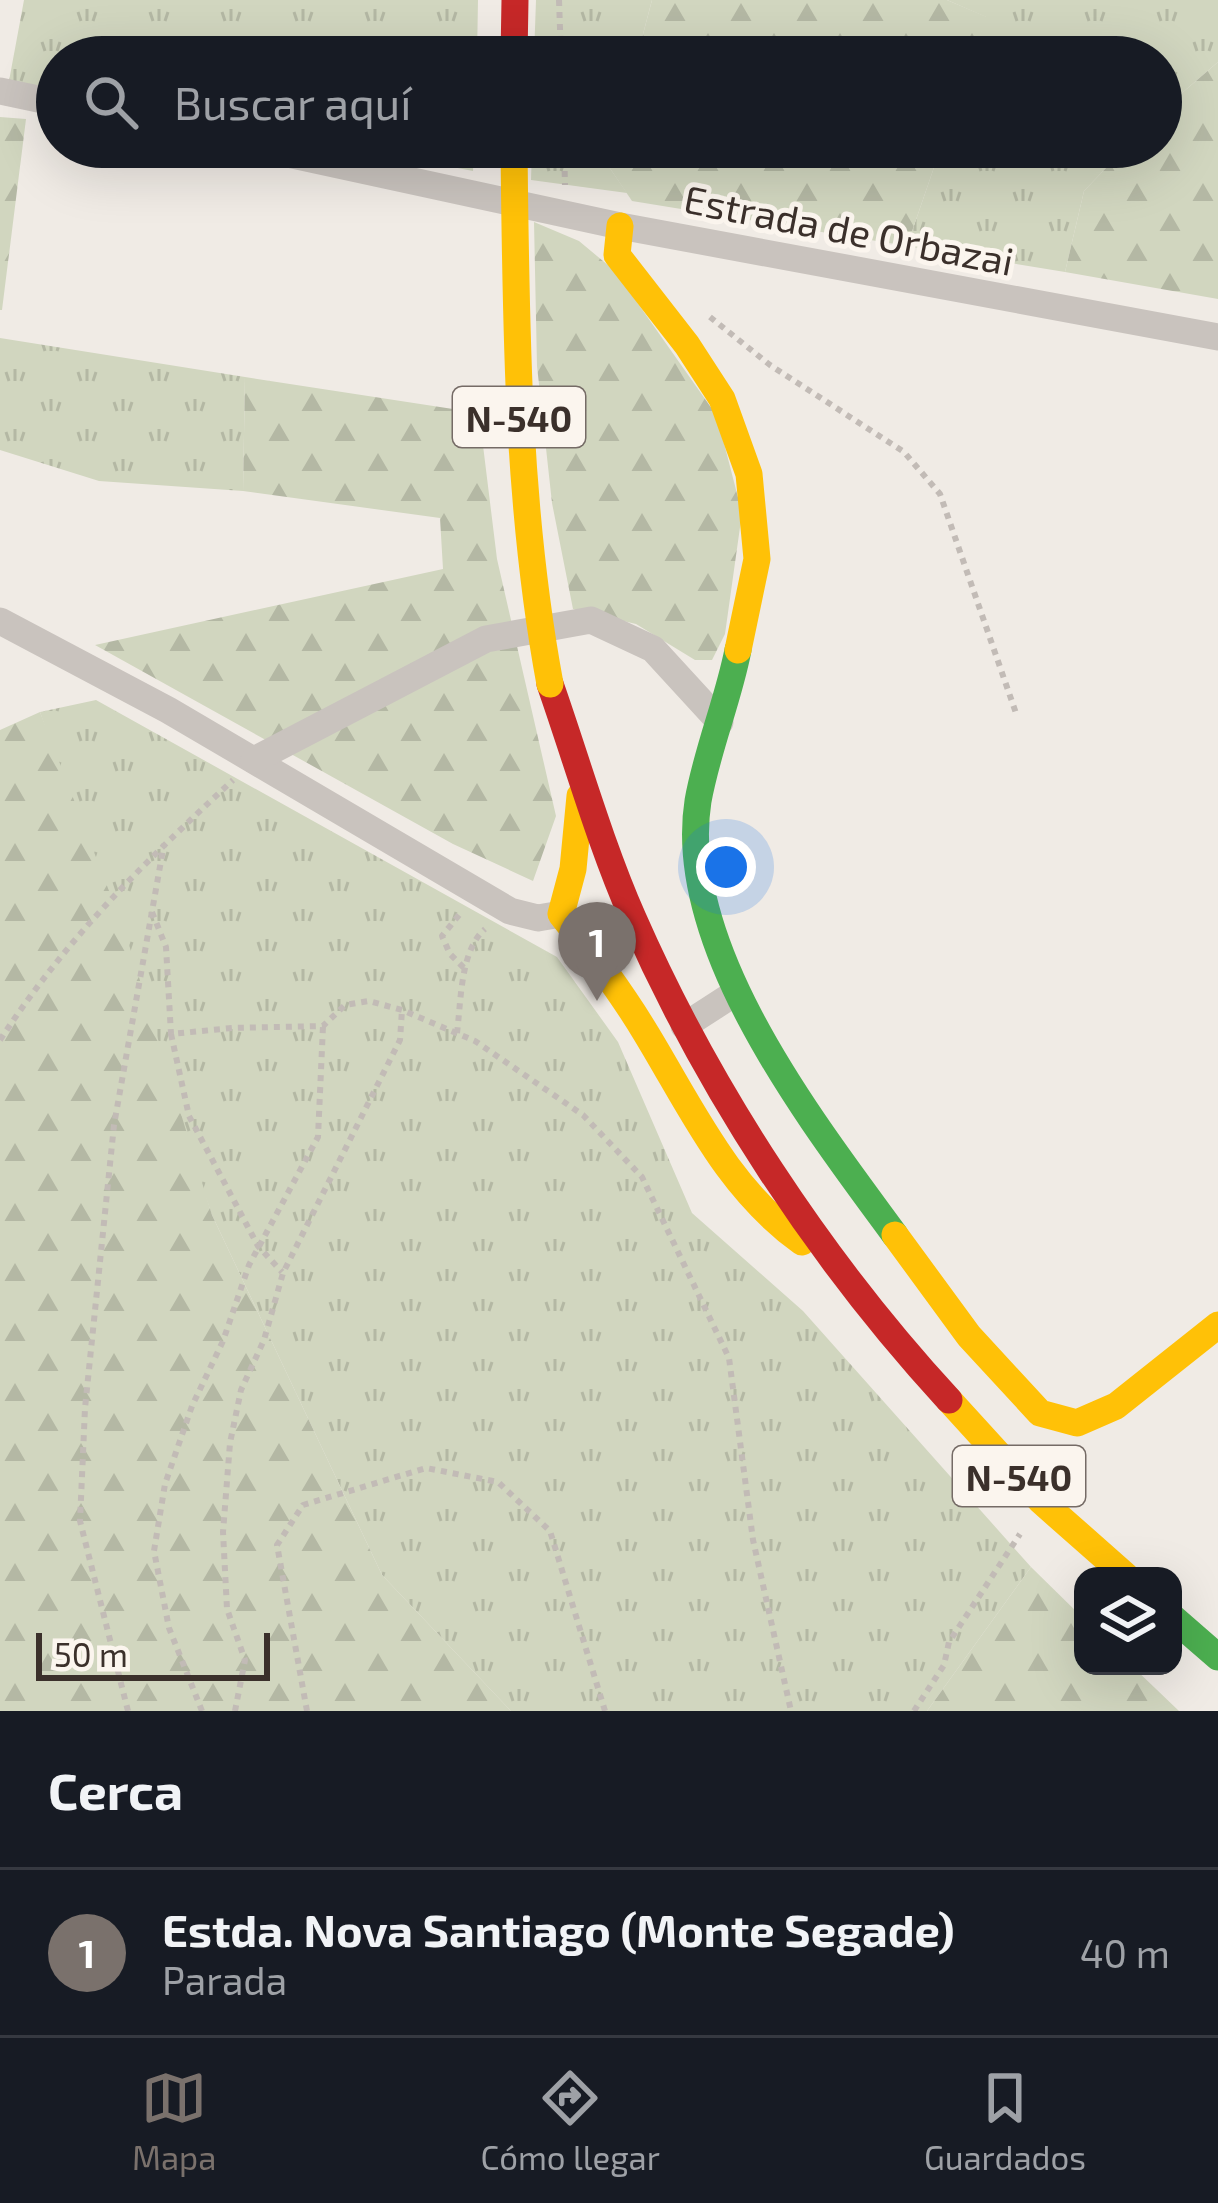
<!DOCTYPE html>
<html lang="es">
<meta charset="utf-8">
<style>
:root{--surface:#171b24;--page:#20242c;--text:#f1f3f6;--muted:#9ea1a6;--line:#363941;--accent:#7a716c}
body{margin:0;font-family:"Exo 2",sans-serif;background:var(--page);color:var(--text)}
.controls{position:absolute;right:36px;bottom:36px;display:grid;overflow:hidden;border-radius:24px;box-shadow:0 12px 48px #0002}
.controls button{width:108px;height:108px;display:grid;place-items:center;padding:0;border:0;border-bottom:3px solid var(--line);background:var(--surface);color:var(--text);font:60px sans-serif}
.scale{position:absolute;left:36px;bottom:30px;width:234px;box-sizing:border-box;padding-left:12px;border:6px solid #3b302b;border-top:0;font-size:33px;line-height:42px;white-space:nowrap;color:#3b302b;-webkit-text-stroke:9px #fbf5ee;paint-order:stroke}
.you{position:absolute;left:726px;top:867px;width:42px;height:42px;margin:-30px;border:9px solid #fff;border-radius:50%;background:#1a73e8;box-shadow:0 0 0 18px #1a73e833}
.badge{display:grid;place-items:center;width:78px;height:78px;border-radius:50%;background:var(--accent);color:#fff;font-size:39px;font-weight:700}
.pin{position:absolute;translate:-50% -99px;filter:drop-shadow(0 3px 6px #0008)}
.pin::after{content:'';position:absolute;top:63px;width:42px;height:36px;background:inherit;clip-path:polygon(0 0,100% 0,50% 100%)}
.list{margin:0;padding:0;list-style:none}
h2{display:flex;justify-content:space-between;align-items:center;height:156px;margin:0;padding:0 48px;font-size:51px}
h2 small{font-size:39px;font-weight:400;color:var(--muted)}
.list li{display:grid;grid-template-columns:78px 1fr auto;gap:36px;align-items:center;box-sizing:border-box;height:168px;padding:0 48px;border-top:3px solid var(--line)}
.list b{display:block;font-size:45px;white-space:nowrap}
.list p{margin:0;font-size:39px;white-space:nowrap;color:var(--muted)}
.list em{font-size:39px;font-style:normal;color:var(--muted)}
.icon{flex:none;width:66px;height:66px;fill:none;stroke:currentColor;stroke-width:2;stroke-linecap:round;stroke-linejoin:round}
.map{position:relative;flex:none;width:1218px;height:1711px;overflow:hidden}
.search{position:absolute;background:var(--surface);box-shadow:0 12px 48px #0002;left:36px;right:36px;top:36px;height:132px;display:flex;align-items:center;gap:30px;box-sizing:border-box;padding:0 42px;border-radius:66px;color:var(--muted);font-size:45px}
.sheet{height:324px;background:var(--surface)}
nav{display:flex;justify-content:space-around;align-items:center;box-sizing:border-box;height:168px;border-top:3px solid var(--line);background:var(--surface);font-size:33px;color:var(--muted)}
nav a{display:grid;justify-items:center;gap:6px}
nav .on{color:var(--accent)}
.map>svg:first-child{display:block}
.grass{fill:url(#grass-tufts)}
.forest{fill:url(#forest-firs)}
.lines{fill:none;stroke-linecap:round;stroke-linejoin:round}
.path{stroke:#c2bbb6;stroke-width:6;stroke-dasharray:6 6;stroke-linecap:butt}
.street{stroke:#c9c3be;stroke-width:27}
.fast{stroke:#4caf50;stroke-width:27}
.slow{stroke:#ffc107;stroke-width:27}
.jam{stroke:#c62828;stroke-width:27}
.slow-bridge{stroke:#ffc107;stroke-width:27}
.labels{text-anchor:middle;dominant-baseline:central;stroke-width:10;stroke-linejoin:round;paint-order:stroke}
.shield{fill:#fbf5ee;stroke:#756b66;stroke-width:3}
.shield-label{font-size:36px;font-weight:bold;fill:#3b302b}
.street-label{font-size:39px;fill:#3b302b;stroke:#fbf5ee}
</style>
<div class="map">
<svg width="1218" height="1711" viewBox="0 0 1218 1711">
<defs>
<pattern id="grass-tufts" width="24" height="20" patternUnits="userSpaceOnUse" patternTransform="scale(3)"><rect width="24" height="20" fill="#d1d6bf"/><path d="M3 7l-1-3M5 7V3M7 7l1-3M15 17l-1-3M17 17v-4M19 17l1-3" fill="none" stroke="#b4b8a4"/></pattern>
<pattern id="forest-firs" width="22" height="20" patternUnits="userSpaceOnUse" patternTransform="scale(3)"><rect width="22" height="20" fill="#d1d6bf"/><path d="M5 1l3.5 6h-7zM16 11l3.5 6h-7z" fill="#b4b8a4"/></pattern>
</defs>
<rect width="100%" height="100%" fill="#f0ebe5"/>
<g class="grass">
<path d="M24,0H478L477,57H57V91L9,81Z"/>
<path d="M536,0H652L637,57H534Z"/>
<path d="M947,0H1218V62L1161,111V57H973L986,17Z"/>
<path d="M350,147H474L473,171Z"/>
<path d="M532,147H614L609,167L627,193L531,180Z"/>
<path d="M941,147H1126L1084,191L1065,272L907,246Z"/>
<path d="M0,338L245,377L243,491L99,481L0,450Z"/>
<path d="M96,700L557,957L618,1042L692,1213L803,1311L1031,1567L927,1711H511L382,1575L212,1215L40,712Z"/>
</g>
<g class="forest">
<path d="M652,0H947L987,17L973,57H637Z"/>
<path d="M1218,62V299L1065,272L1084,191L1126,147H1161V111Z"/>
<path d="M0,117L26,119L2,310H0Z"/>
<path d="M614,147H941L907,246L632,201L609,167Z"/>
<path d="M534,222L579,241L615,271L717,416L742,513L725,634L712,660H695L636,624L573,609L552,503L537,366Z"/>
<path d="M245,377L479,413L497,559L556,816L533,881L453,844L95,645L443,569L440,518L243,491Z"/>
<path d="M40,712L126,935L212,1215L382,1575L511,1711H0V730Z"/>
<path d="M1031,1567L1083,1618V1666H1132L1179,1711H927Z"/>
</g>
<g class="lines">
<g class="path">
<path d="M559,0L561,57"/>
<path d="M564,147L565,185"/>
<path d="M710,317L770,365L904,452L940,494L1017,716"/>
<path d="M152,912L166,947L171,1034L232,1028L323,1026L345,1005L369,1001L402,1010L475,1041L583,1115L642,1177L729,1358L753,1540L791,1711"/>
<path d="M459,915L442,936L450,954L466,970"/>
<path d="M457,1033C461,1003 460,950 485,929"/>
<path d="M171,1034L189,1116L258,1246L282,1272"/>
<path d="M0,1040C69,935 142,865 233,780"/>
<path d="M128,1711L80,1521L85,1408L114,1125L164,844"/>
<path d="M202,1711L169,1628L154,1551L165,1484L192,1406L223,1341L249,1265L318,1137L323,1026"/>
<path d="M235,1711L245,1660L227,1609L223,1532L230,1443L241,1390L264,1340L283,1273L400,1040L402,1010"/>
<path d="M307,1711L277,1545L303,1505L426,1468L498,1482L550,1531L605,1711"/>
<path d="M914,1711L944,1665L949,1642L1020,1534"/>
</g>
<g class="street">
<path d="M0,91L57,103"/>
<path d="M256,147L620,226L1218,337"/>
<path d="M0,621L168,710L510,911L538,918L561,914"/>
<path d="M254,760L486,639L591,620L653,649L720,722"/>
<path d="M684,1026L735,993"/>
</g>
<g class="fast">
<path d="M738,650C728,701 707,750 698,801C675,947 813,1123 895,1235"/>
<path d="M1173,1618L1218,1657"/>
</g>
<g class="slow">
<path d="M620,226L617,255L687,345L722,399L749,474L757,559L738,650"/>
<path d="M580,796L573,869L561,914C592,953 622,993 647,1035C693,1111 728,1189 802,1242"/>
<path d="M895,1235L969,1336L1040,1413L1077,1423L1116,1406L1218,1325"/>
<path d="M949,1400L1041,1501L1126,1576"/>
</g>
<g class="jam">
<path d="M514,57L515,0"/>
<path d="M550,684C577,761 600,843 633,918C709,1091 821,1261 949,1400"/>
</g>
<path class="slow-bridge" d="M514,147C516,327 517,506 550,684"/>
</g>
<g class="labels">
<g class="shield">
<rect x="453" y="387" width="132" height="60" rx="9"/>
<rect x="953" y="1446" width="132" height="60" rx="9"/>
</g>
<g class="shield-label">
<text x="519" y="417">N-540</text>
<text x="1019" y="1476">N-540</text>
</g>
<g class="street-label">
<text transform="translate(849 229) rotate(11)">Estrada de Orbazai</text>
</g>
</g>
</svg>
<div class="controls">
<button><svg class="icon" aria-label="layers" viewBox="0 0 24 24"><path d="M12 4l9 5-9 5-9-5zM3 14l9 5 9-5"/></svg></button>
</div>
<div class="scale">50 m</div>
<div class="you"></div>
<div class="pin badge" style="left:597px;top:1001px">1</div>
<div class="search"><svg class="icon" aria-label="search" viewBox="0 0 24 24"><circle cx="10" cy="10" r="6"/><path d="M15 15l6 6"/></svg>Buscar aquí</div>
</div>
<section class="sheet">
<h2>Cerca<small></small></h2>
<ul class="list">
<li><span class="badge">1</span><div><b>Estda. Nova Santiago (Monte Segade)</b><p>Parada</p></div><em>40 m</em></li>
</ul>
</section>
<nav>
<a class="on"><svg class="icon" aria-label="map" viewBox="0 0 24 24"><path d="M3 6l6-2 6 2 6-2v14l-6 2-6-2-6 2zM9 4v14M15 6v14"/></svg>Mapa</a>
<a><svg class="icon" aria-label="directions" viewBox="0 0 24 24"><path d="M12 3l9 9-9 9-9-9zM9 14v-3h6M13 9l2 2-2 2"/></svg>Cómo llegar</a>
<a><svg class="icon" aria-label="saved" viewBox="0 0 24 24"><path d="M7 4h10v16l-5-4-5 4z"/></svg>Guardados</a>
</nav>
